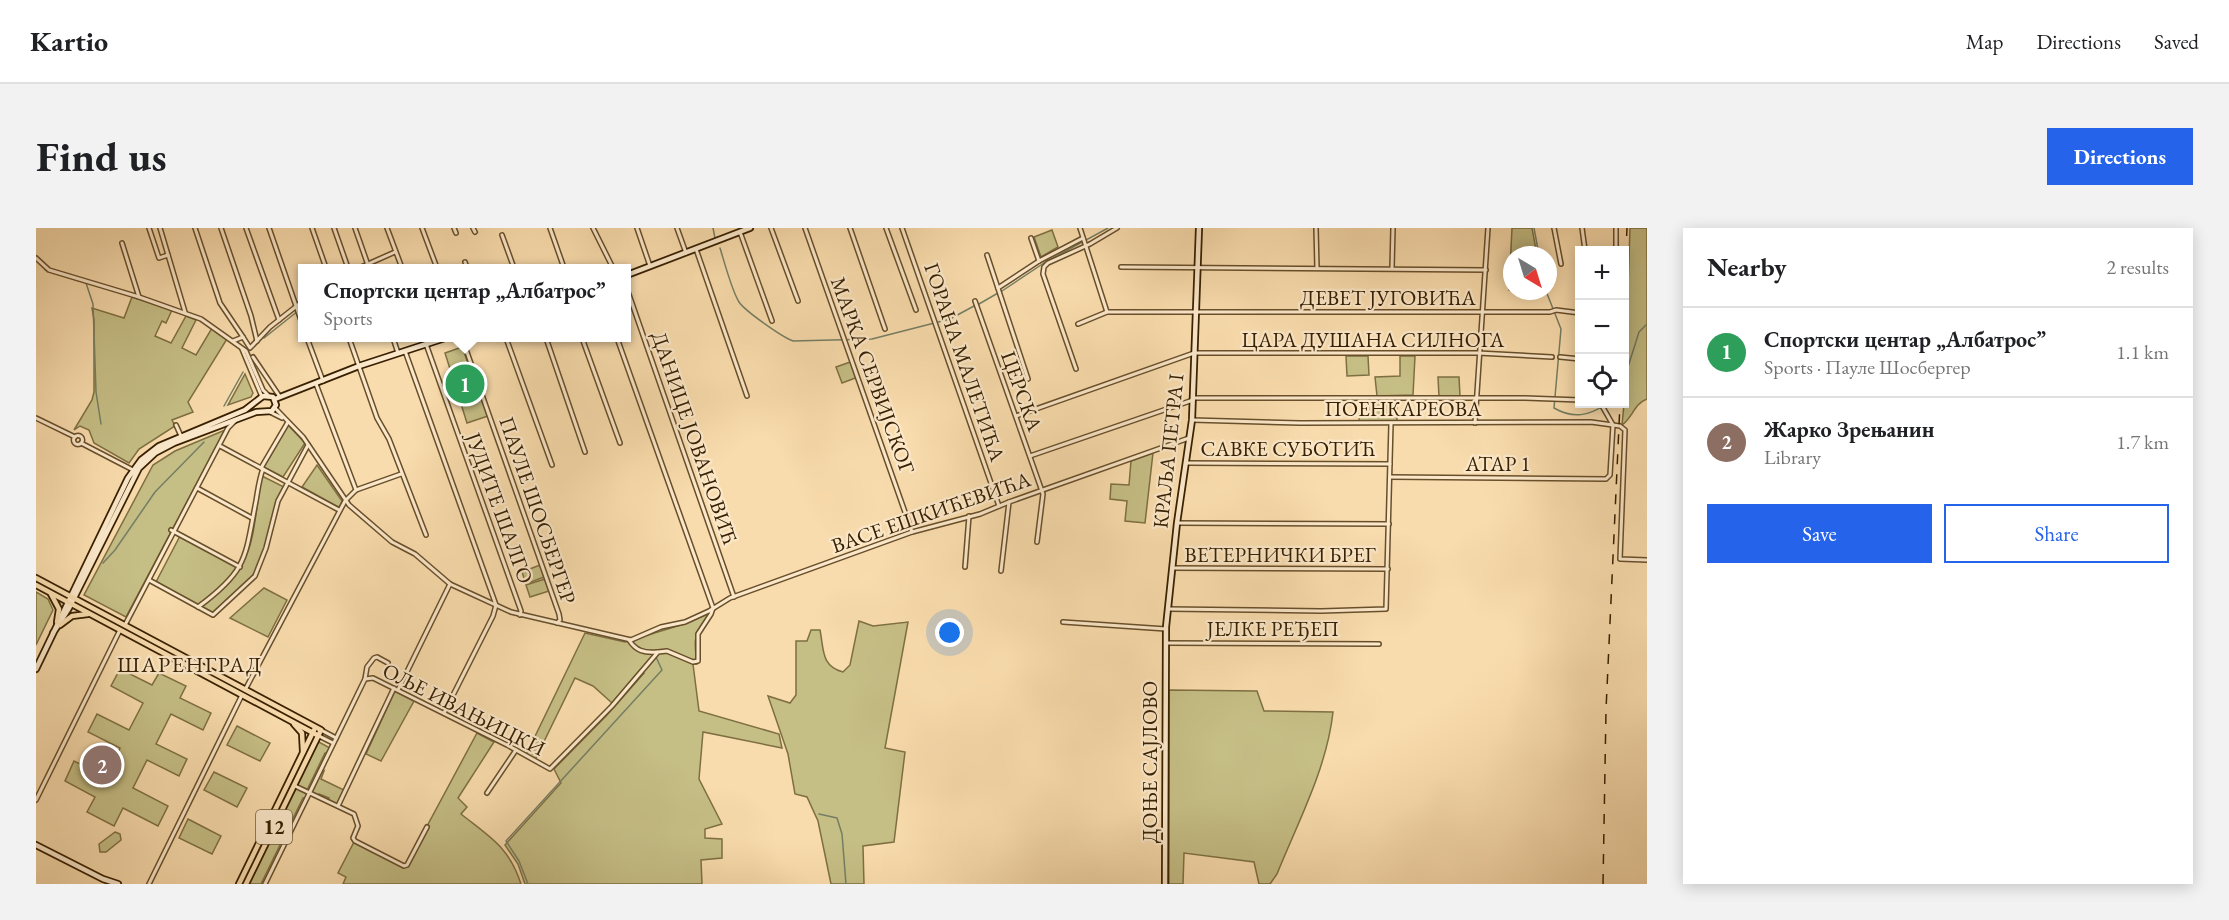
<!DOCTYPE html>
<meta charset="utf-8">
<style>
:root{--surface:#fff;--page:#f2f2f2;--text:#202124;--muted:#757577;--line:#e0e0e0;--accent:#2563eb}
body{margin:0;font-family:"EB Garamond",serif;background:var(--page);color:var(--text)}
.controls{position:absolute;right:18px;top:18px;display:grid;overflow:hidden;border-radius:0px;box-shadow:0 3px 15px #0003}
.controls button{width:54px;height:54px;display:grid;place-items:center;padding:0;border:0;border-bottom:2px solid var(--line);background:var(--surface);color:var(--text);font:30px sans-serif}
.compass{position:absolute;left:1467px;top:18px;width:54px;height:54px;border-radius:50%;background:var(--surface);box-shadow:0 3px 15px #0003;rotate:142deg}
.you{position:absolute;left:914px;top:405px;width:21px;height:21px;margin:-15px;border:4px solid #fff;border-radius:50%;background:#1a73e8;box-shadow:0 0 0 9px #1a73e833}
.badge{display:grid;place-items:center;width:39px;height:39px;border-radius:50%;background:var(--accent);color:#fff;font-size:20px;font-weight:700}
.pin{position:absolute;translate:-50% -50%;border:3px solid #fff;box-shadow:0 2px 6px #0006}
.popup{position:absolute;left:262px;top:36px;width:333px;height:78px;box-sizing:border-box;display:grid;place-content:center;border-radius:0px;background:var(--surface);filter:drop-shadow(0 2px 4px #0005);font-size:20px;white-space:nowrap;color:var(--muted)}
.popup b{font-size:22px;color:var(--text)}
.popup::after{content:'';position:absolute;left:50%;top:100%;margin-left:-12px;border:12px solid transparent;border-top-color:var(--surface)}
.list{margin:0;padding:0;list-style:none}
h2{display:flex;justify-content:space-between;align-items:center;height:78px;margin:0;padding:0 24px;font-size:26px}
h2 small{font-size:20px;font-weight:400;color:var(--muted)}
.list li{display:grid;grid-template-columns:39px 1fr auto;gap:18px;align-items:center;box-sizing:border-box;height:90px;padding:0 24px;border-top:2px solid var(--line)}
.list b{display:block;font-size:22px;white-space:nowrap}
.list p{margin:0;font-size:20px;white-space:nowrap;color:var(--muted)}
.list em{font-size:20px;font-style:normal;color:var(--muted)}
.actions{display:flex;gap:12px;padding:18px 24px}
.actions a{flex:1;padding:14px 0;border:2px solid var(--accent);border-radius:0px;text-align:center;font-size:21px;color:var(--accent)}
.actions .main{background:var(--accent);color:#fff}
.icon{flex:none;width:33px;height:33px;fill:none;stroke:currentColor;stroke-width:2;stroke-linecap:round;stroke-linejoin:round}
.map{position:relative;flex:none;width:1611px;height:656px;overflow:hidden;border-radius:0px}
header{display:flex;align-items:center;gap:36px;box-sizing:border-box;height:84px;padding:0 30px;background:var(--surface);border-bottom:2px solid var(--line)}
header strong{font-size:28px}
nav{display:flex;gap:33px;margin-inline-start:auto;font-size:21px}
.intro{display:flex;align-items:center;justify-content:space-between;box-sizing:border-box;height:144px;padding:0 36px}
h1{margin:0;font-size:42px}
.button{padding:15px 27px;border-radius:0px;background:var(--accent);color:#fff;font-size:21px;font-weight:700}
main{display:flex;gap:36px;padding:0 36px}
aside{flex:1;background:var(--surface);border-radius:0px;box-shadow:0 3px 15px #0003}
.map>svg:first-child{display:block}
.green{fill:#c5be85;stroke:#7e6f42;stroke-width:1.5}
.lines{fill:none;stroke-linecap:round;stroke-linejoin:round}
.stream{stroke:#757e65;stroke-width:1.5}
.street-casing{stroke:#684f2b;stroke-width:6}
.secondary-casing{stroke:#372000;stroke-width:8}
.primary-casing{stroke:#372000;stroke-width:8}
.street{stroke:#fbe8ca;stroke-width:3}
.secondary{stroke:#fbe8ca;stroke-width:4.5}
.primary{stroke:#f9dcad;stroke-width:4.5}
.rail{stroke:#372000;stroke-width:1.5;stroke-dasharray:10 10;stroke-linecap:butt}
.labels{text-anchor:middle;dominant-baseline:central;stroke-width:4.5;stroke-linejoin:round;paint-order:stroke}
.shield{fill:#fbe8ca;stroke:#725c3d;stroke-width:1.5}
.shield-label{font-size:20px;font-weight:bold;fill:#372000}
.street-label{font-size:21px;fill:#372000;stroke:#fbe8ca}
.neighbourhood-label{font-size:22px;letter-spacing:1.5px;fill:#372000;stroke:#fbe8ca}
</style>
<header>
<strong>Kartio</strong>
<nav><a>Map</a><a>Directions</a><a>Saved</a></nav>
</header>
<div class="intro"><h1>Find us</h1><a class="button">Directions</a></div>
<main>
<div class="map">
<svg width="1611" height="656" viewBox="0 0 1611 656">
<rect width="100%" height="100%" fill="#f9dcad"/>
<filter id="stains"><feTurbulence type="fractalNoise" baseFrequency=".00333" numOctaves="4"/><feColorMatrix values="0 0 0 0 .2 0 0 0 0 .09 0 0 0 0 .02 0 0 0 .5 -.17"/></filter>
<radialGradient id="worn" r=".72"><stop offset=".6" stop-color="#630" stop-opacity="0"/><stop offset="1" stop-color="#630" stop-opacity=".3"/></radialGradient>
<g class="green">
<path d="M1476,0H1496L1501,27H1476V62H1473Z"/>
<path d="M1594,0H1611V171C1598,176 1597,189 1586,197L1588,176Z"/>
<path d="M1016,2L1022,19L1005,29L998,9Z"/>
<path d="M96,69L136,82L130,95L126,93L119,108L135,115L150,88L160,92L146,120L160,127L176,100L191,111L152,174L157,184L136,192L139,198L103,221L93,235L58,215L53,202L44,198L38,202L56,172L58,164V92L56,80L88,90Z"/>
<path d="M426,119L452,188L431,195L409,125Z"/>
<path d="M1310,128H1332L1333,147L1311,148Z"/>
<path d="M1364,128H1379L1377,167L1341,168L1339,149L1364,148Z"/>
<path d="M817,133L822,149L806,155L800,139Z"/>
<path d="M209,146L217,165L215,169L192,177Z"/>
<path d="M1402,149H1423L1424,168L1403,169Z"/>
<path d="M1361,173V193H1323L1324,174Z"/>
<path d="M252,197L269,215L247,249L228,239Z"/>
<path d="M189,202L90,389L48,367L117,237L139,223Z"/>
<path d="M1117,225L1109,295L1089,293L1091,273L1074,271L1075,256L1093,257L1095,233Z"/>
<path d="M281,237L306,273L304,278L302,279L266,259Z"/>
<path d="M226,248L248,259C234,286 234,324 217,347C207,362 190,373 177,385L164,378C223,338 214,311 226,248Z"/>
<path d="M144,308L202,340L189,355L162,377L120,354Z"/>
<path d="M504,337L508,349L490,356L486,344Z"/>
<path d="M509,351L513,363L494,369L490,357Z"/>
<path d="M228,360L251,372L232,409L194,390Z"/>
<path d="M0,364L12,371L17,382L0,417Z"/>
<path d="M674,385C659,410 657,405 661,436H657L663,483L743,506L746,520L667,504L663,551L686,596L669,601V610L686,611V630L665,632L666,656H489L482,636L469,617L525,555L518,541L571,487L608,445L604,442L576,475L557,458L539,450L499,532L490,527L549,405L589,414L648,396Z"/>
<path d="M823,393L837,398L872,394L849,520L869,524L858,614L827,618L828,656H795L782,593L771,569L759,566L752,526L732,468L754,475L760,467V413H771L775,402H784C788,422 785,438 807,444L814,437Z"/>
<path d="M84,441L116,457L123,445L150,458L144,470L175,485L167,502L135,486L120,516L151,531L143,548L111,532L97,560L132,578L122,598L87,580L78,598L51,584L59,569L29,553L38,533L70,549L84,520L52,504L61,486L93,502L107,475L75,458Z"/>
<path d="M1133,462L1221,463L1228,483L1297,484C1291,540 1262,594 1241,646L1234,656H1223L1218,634L1148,625L1147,656H1133Z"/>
<path d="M359,463L378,473L345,533L330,526Z"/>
<path d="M201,498L234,515L224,533L191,517Z"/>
<path d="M441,505L458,514L422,570L431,579L425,586C455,610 473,619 485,656H307L310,649L302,645L318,614L369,639Z"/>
<path d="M281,513L294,520L292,525H289L272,560L273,563L262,558L261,555Z"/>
<path d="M288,543L285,551L308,562L301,576L292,573L293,570L283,566L282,568L276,564L285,545Z"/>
<path d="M178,544L211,560L201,579L168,562Z"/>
<path d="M259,560L272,565L270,570H267L225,656H211Z"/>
<path d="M152,591L185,608L176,626L143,610Z"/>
<path d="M79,604L84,606L85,612L70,624H64L63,616Z"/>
</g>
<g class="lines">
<g class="stream">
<path d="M677,0L679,10"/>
<path d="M1498,0L1503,27"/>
<path d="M684,20C688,33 696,63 703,74C709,83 746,109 757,113L836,111L914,91L938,78"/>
<path d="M9,42L43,53"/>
<path d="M50,55L57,76L60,164L65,196"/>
<path d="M966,63L1008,35L1072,0"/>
<path d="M1510,63L1525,101L1518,180C1537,191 1553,188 1570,176"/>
<path d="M943,76L962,65"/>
<path d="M228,110L267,79"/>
<path d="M1588,143L1591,142L1603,104L1611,96"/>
<path d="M188,178L207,144"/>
<path d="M67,335L79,322L119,264L168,214"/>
<path d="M783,586L801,590L806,606L810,656"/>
<path d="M492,656L483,633L470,613L626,442L620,429"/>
</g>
<g class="street-casing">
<g id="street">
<path d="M113,0L123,30L132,27"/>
<path d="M124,0L149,84"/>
<path d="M159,0L184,75L207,109"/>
<path d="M185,0L215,88L221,113"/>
<path d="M210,0L243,92"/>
<path d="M233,0L267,98"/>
<path d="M276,0L290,40"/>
<path d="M298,0L312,40"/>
<path d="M319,0L333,40"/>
<path d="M351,0L366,40"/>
<path d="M386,0L401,40"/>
<path d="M418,0L420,5"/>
<path d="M437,0L439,4"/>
<path d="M514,0L528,40"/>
<path d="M557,0L577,40"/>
<path d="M601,0L614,38"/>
<path d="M641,0L650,25"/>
<path d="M735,0L762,73"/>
<path d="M769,0L876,304"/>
<path d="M814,0L849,101"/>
<path d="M850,0L880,82"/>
<path d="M866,0L963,278"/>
<path d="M1044,0L1071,84"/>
<path d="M1280,0L1281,40"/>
<path d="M1518,0L1525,36"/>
<path d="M1546,0L1549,22"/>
<path d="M704,4L736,93"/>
<path d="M466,7L478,40"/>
<path d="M995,10L1003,33"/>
<path d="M86,15L103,69"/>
<path d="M660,21L711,168"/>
<path d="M1580,22V0"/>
<path d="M951,27L992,151"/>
<path d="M0,30L13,42L103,69L165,91L210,123L227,162L232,167"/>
<path d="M429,34L431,40"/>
<path d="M1085,39L1450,42"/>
<path d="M323,40L359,24"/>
<path d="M1356,40L1357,0"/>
<path d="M962,60L1003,33L1047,10"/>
<path d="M591,61L698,369"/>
<path d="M939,73L1007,266L1001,314"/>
<path d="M1042,96L1071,84H1514L1520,82L1544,85"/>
<path d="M271,110L287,153"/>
<path d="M313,110L341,190L353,211L390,307"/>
<path d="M357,110L362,125"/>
<path d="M426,110L523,386L524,392L521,395"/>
<path d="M470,110L516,237"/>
<path d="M510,110L549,224"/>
<path d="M546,110L584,215"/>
<path d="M197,113L207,109L214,120L234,99L267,73"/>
<path d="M390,116L485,383L484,387"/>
<path d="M206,121L226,169"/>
<path d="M369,123L460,377L457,388L408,485"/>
<path d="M217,129L244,169"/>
<path d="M1524,129L1544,131"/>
<path d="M1040,141L1007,46L1008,39L1012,35L1054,16L1081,0"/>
<path d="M280,156L320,262"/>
<path d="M1157,170H1489L1544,172"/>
<path d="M239,180L267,209L313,277L356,314L379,326L414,356L475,384L595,412L625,399L649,394L673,383L694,370L876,304L944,286L973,274L1153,210"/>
<path d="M234,184L246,190"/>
<path d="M980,188L1158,125H1442L1516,129"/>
<path d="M0,190L39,209"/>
<path d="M1156,192L1264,195L1555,194L1584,198L1589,202L1584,331L1611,332"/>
<path d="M1439,195L1452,0"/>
<path d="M140,197L145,208"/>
<circle cx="42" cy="212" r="4.5"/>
<path d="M45,215L99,243"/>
<path d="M184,218L303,282"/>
<path d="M994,228L1157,172"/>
<path d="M1151,235L1354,236"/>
<path d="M225,240L252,194"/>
<path d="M1354,249L1570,251L1574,247L1577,197L1565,176"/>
<path d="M161,260L216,290"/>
<path d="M1141,295L1353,296"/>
<path d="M135,302L204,339"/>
<path d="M929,339L933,288"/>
<path d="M1136,340L1352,341"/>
<path d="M965,343L973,274"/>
<path d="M113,352L177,387L219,348L230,320L242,273L272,217"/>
<path d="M162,379C212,342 209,330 220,273C222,262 223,251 227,241"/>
<path d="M1132,381L1285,383L1350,381L1355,196"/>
<path d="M1027,394L1130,401"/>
<path d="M89,397L192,200L199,193"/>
<path d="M593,412C600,423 608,425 621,424"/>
<path d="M1130,415L1343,416"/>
<path d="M329,451L337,450L471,517L514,541L576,478L622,424L631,423L657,434L662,433V406L675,386L677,380L581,110"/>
<path d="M209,462L309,273L320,262L365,246"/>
<path d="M362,462L414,356"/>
<path d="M285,502L300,510"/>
<path d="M283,508L297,515"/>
<path d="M259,558L318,586L322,598L317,610L319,613L368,638L371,637L391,599"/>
<path d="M451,565L480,522"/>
<path d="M0,572L84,402"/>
<path d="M302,578L358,460"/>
<path d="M113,656L206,467"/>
<path d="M229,656L329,451L331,439L338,430L341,429L352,435"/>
</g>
</g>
<g class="secondary-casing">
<g id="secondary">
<path d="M591,47L714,0"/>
<path d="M239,171L323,138L409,110"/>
<path d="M0,441L92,250L105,232L123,218L209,182L227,168L237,169L240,177L236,183L220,184L138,215L119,225L103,240L33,380L17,405"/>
<path d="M0,617L67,651L82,656"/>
<path d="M1129,656L1130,399L1141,295L1156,192L1163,0"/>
</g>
</g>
<g class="primary-casing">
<g id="primary">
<path d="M0,350L285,502L210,656"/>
<path d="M0,357L283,508"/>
<path d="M15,366L23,381L21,394"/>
<path d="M24,397L36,388L52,386"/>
<path d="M258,496L266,505L267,524"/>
<path d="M203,656L278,502"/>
</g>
</g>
<use href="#street" class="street"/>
<use href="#secondary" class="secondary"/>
<use href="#primary" class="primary"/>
<g class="rail">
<path d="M1588,68L1591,0"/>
<path d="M1567,656L1570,482L1584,176"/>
</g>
</g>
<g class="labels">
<rect class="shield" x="220" y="582" width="36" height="34" rx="4.5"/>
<g class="shield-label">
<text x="238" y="599">12</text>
</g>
<g class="street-label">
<text x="1352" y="69">ДЕВЕТ ЈУГОВИЋА</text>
<text x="1337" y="111">ЦАРА ДУШАНА СИЛНОГА</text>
<text transform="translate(929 134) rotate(71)">ГОРАНА МАЛЕТИЋА</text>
<text transform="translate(837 147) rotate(70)">МАРКА СЕРВИЈСКОГ</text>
<text transform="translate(986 163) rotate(70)">ЦЕРСКА</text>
<text x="1367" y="180">ПОЕНКАРЕОВА</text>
<text transform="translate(659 210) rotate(71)">ДАНИЦЕ ЈОВАНОВИЋ</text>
<text x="1252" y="220">САВКЕ СУБОТИЋ</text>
<text transform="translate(1132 223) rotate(-84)">КРАЉА ПЕТРА I</text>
<text x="1462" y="235">АТАР 1</text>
<text transform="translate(464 280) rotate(70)">ЈУДИТЕ ШАЛГО</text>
<text transform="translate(502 282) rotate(71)">ПАУЛЕ ШОСБЕРГЕР</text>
<text transform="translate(895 284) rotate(-19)">ВАСЕ ЕШКИЋЕВИЋА</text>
<text x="1244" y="326">ВЕТЕРНИЧКИ БРЕГ</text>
<text x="1237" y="400">ЈЕЛКЕ РЕЂЕП</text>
<text transform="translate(428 481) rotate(27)">ОЉЕ ИВАЊИЦКИ</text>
<text transform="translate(1113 534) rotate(-90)">ДОЊЕ САЈЛОВО</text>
</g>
<g class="neighbourhood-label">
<text x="154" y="436">ШАРЕНГРАД</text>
</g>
</g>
<rect width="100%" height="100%" filter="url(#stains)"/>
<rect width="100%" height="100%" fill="url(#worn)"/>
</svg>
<div class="controls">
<button>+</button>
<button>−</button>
<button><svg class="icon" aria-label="locate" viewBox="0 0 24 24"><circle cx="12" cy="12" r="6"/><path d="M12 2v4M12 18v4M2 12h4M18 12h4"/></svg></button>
</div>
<svg class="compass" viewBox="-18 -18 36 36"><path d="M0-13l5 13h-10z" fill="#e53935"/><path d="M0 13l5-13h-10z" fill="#757577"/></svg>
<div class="you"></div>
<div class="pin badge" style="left:429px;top:156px;background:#2e9e5b">1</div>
<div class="popup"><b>Спортски центар „Албатрос”</b>Sports</div>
<div class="pin badge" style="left:66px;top:537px;background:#8d6e63">2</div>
</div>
<aside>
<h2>Nearby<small>2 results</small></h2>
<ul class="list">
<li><span class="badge" style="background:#2e9e5b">1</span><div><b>Спортски центар „Албатрос”</b><p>Sports · Пауле Шосбергер</p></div><em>1.1 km</em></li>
<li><span class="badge" style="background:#8d6e63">2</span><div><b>Жарко Зрењанин</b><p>Library</p></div><em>1.7 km</em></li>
</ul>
<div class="actions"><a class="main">Save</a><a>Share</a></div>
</aside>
</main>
